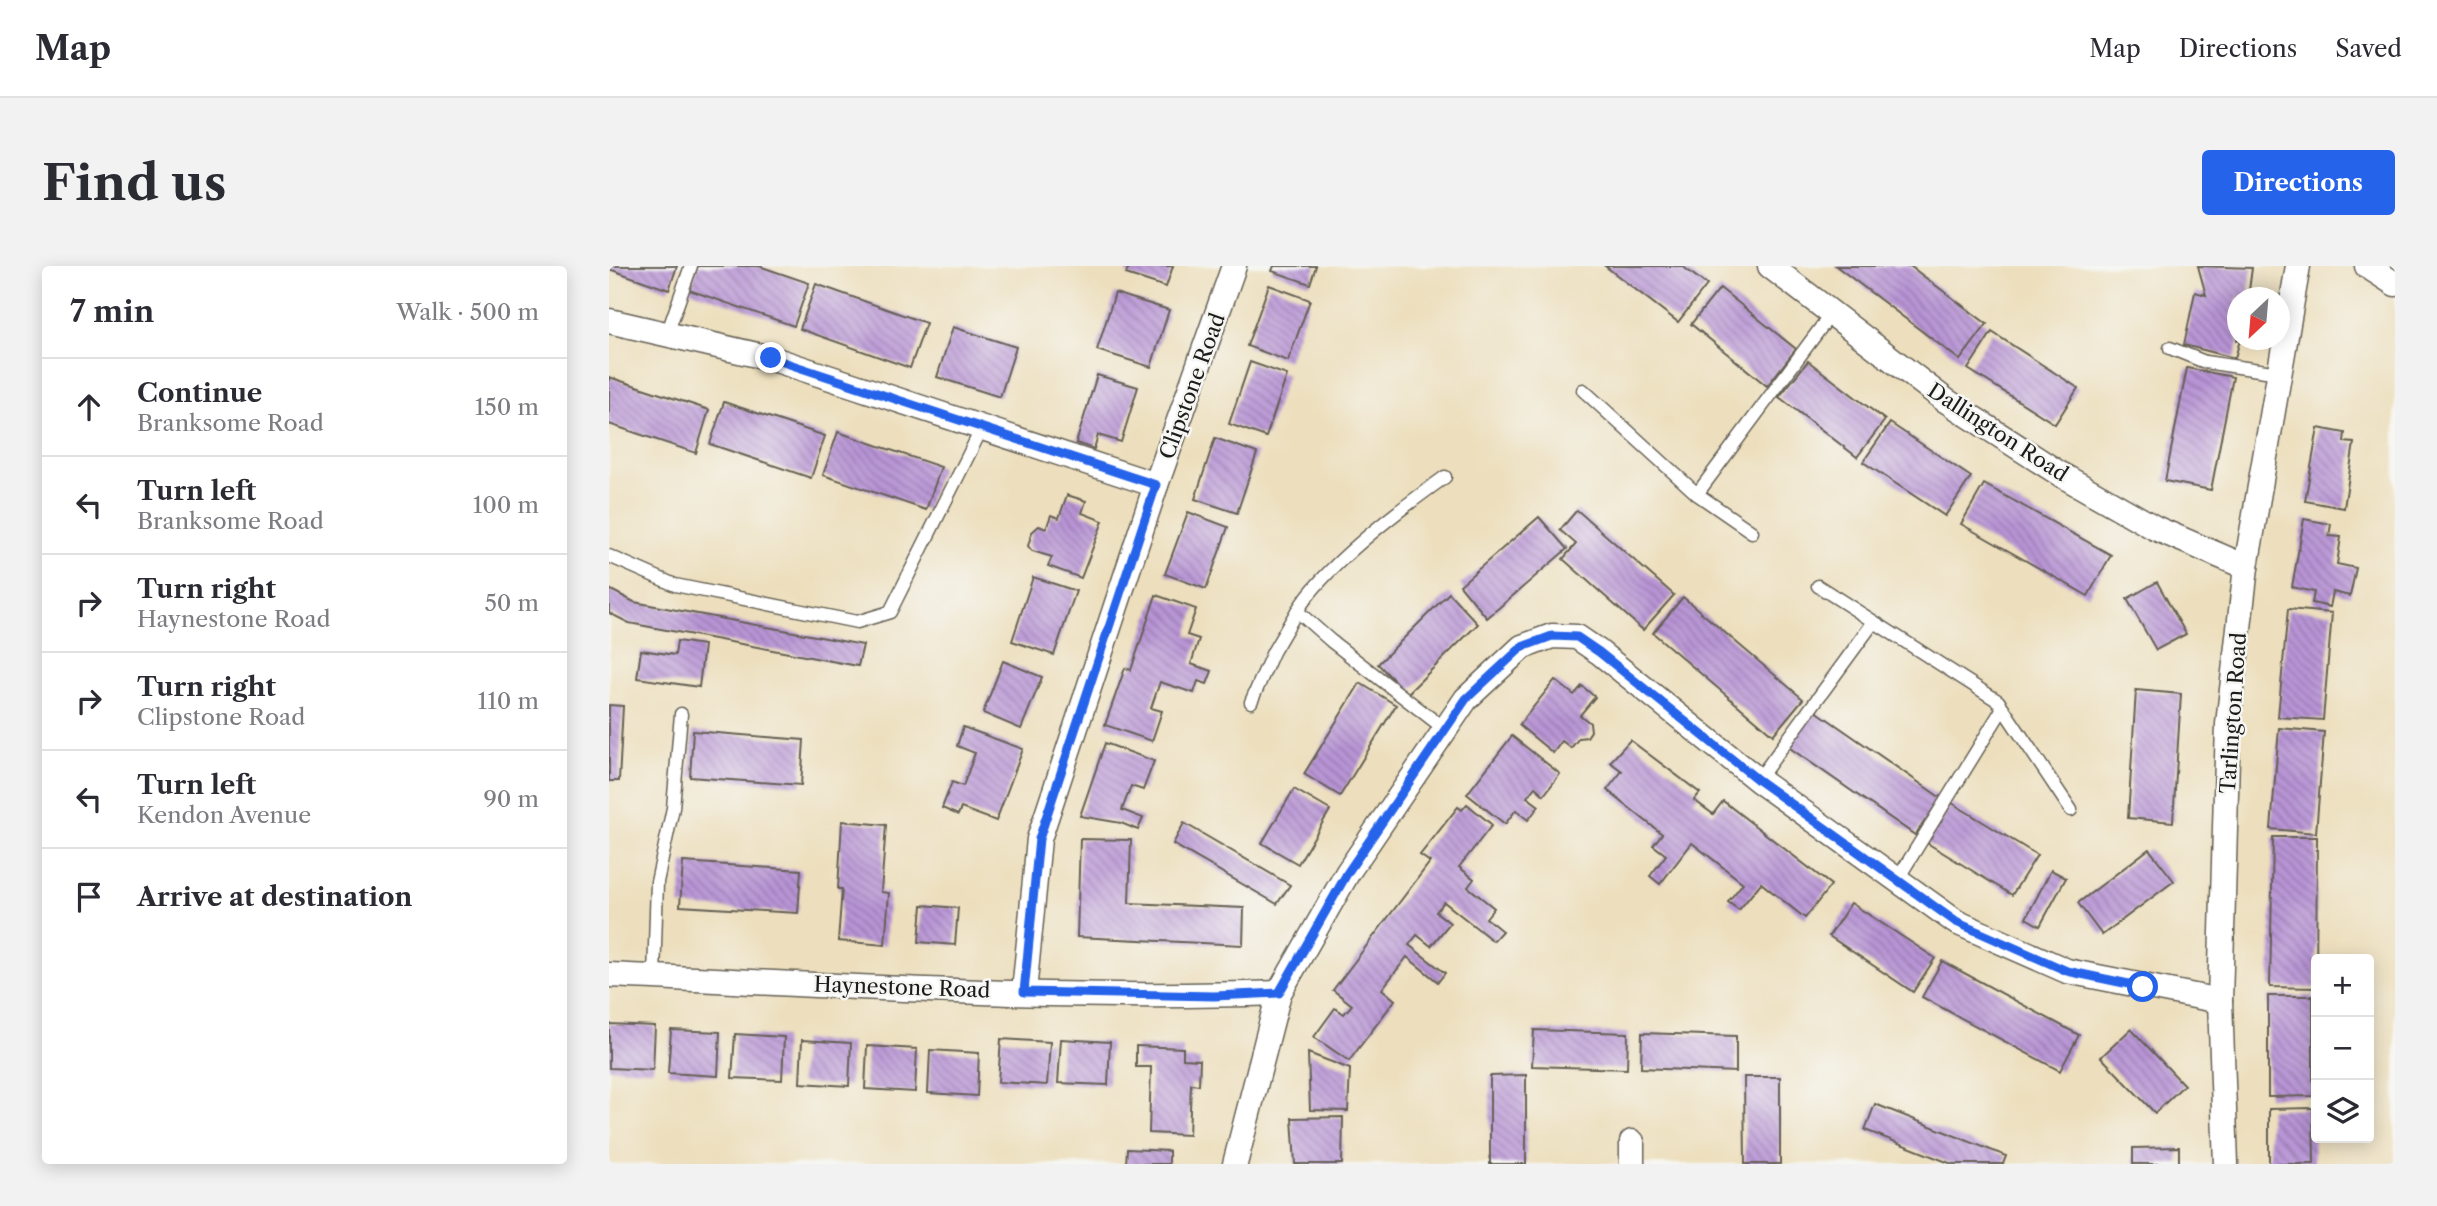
<!DOCTYPE html>
<meta charset="utf-8">
<style>
:root{--surface:#fff;--page:#f2f2f3;--text:#2b2b33;--muted:#7c7c81;--line:#e1e1e2;--accent:#2563eb}
body{margin:0;font-family:"Libre Caslon Text",serif;background:var(--page);color:var(--text)}
.controls{position:absolute;right:21px;bottom:21px;display:grid;overflow:hidden;border-radius:7px;box-shadow:0 4px 18px #0003}
.controls button{width:63px;height:63px;display:grid;place-items:center;padding:0;border:0;border-bottom:2px solid var(--line);background:var(--surface);color:var(--text);font:35px sans-serif}
.compass{position:absolute;left:1618px;top:21px;width:63px;height:63px;border-radius:50%;background:var(--surface);box-shadow:0 4px 18px #0003;rotate:206deg}
.stop{position:absolute;width:21px;height:21px;margin:-16px;border:5px solid #2563eb;border-radius:50%;background:#fff}
.stop.end{background:#2563eb;border-color:#fff;box-shadow:0 2px 7px #0008}
.list{margin:0;padding:0;list-style:none}
h2{display:flex;justify-content:space-between;align-items:center;height:91px;margin:0;padding:0 28px;font-size:30px}
h2 small{font-size:23px;font-weight:400;color:var(--muted)}
.list li{display:grid;grid-template-columns:46px 1fr auto;gap:21px;align-items:center;box-sizing:border-box;height:98px;padding:0 28px;border-top:2px solid var(--line)}
.list b{display:block;font-size:26px;white-space:nowrap}
.list p{margin:0;font-size:23px;white-space:nowrap;color:var(--muted)}
.list em{font-size:23px;font-style:normal;color:var(--muted)}
.icon{flex:none;width:38px;height:38px;fill:none;stroke:currentColor;stroke-width:2;stroke-linecap:round;stroke-linejoin:round}
.map{position:relative;flex:none;width:1786px;height:898px;overflow:hidden;border-radius:7px}
header{display:flex;align-items:center;gap:42px;box-sizing:border-box;height:98px;padding:0 35px;background:var(--surface);border-bottom:2px solid var(--line)}
header strong{font-size:33px}
nav{display:flex;gap:38px;margin-inline-start:auto;font-size:24px}
.intro{display:flex;align-items:center;justify-content:space-between;box-sizing:border-box;height:168px;padding:0 42px}
h1{margin:0;font-size:49px}
.button{padding:18px 32px;border-radius:7px;background:var(--accent);color:#fff;font-size:24px;font-weight:700}
main{display:flex;gap:42px;padding:0 42px}
aside{flex:1;background:var(--surface);border-radius:7px;box-shadow:0 4px 18px #0003}
.map>svg:first-child{display:block}
.building{fill:url(#building-back-hatch)}
.lines{fill:none;stroke-linecap:round;stroke-linejoin:round}
.lane-casing{stroke:#656054;stroke-width:15}
.street-casing{stroke:#656054;stroke-width:27}
.lane{stroke:#fff;stroke-width:12}
.street{stroke:#fff;stroke-width:24}
.route{stroke:#2563eb;stroke-width:9}
.labels{text-anchor:middle;dominant-baseline:central;stroke-width:5;stroke-linejoin:round;paint-order:stroke}
.street-label{font-size:21px;fill:#1c1c1c;stroke:#f6f6f2}
</style>
<header>
<strong>Map</strong>
<nav><a>Map</a><a>Directions</a><a>Saved</a></nav>
</header>
<div class="intro"><h1>Find us</h1><a class="button">Directions</a></div>
<main>
<aside>
<h2>7 min<small>Walk · 500 m</small></h2>
<ul class="list">
<li><svg class="icon" aria-label="ahead" viewBox="0 0 24 24"><path d="M12 20V5M6 11l6-6 6 6"/></svg><div><b>Continue</b><p>Branksome Road</p></div><em>150 m</em></li>
<li><svg class="icon" aria-label="left" viewBox="0 0 24 24"><path d="M17 20v-9H6M10 6l-5 5 5 5"/></svg><div><b>Turn left</b><p>Branksome Road</p></div><em>100 m</em></li>
<li><svg class="icon" aria-label="right" viewBox="0 0 24 24"><path d="M7 20v-9h11M14 6l5 5-5 5"/></svg><div><b>Turn right</b><p>Haynestone Road</p></div><em>50 m</em></li>
<li><svg class="icon" aria-label="right" viewBox="0 0 24 24"><path d="M7 20v-9h11M14 6l5 5-5 5"/></svg><div><b>Turn right</b><p>Clipstone Road</p></div><em>110 m</em></li>
<li><svg class="icon" aria-label="left" viewBox="0 0 24 24"><path d="M17 20v-9H6M10 6l-5 5 5 5"/></svg><div><b>Turn left</b><p>Kendon Avenue</p></div><em>90 m</em></li>
<li><svg class="icon" aria-label="arrive" viewBox="0 0 24 24"><path d="M6 21V4h12l-3 4 3 4H6"/></svg><div><b>Arrive at destination</b></div></li>
</ul>
</aside>
<div class="map">
<svg width="1786" height="898" viewBox="0 0 1786 898">
<defs>
<pattern id="building-back-hatch" width="6" height="6" patternUnits="userSpaceOnUse" patternTransform="scale(1.75)"><rect width="6" height="6" fill="#b894d5"/><path d="M-1 5l2 2M0 0l6 6M5-1l2 2" fill="none" stroke="#9578ac"/></pattern>
</defs>
<rect width="100%" height="100%" fill="#f6f6f2"/>
<filter id="ink" filterUnits="userSpaceOnUse"><feTurbulence type="fractalNoise" baseFrequency=".0143" numOctaves="2"/><feDisplacementMap in="SourceGraphic" scale="14" xChannelSelector="R" yChannelSelector="G"/><feConvolveMatrix kernelMatrix="1 2 1 2 8 2 1 2 1" color-interpolation-filters="sRGB"/></filter>
<filter id="wash" filterUnits="userSpaceOnUse"><feTurbulence type="fractalNoise" baseFrequency=".00686" numOctaves="4" result="noise"/><feDisplacementMap in="SourceGraphic" scale="28" xChannelSelector="R" yChannelSelector="G"/><feGaussianBlur stdDeviation="1.57" result="paint"/><feColorMatrix in="noise" values="0 0 0 0 0 0 0 0 0 0 0 0 0 0 0 0 0 1.4 0 .05"/><feComposite in="paint" operator="in"/></filter>
<g filter="url(#wash)">
<rect width="100%" height="100%" fill="#eddfbd"/>
<g id="blocks">
<g class="building">
<path d="M0,0H68L60,24L0,3Z"/>
<path d="M89,0H150L200,17L185,60L80,24Z"/>
<path d="M520,0H564L557,21L517,8Z"/>
<path d="M665,0H707L701,18L663,5Z"/>
<path d="M996,0H1073L1098,19L1069,56Z"/>
<path d="M1227,0H1301L1378,58L1351,94Z"/>
<path d="M1589,0L1643,2L1639,32H1628V74H1631L1626,92L1575,79L1586,26L1597,29Z"/>
<path d="M207,18L317,57L301,102L191,63Z"/>
<path d="M660,19L701,34L679,95L638,80Z"/>
<path d="M1111,22L1187,83L1158,120L1082,58Z"/>
<path d="M506,27L560,44L542,101L488,84Z"/>
<path d="M344,61L407,81L391,131L328,111Z"/>
<path d="M1383,66L1469,122L1446,158L1359,103Z"/>
<path d="M1199,95L1276,154L1248,191L1170,131Z"/>
<path d="M641,96L678,109L657,171L620,158Z"/>
<path d="M1578,102L1624,111L1602,224L1556,215Z"/>
<path d="M488,109L529,121L512,176L489,169L485,183L467,177Z"/>
<path d="M0,111L100,144L87,187L0,158Z"/>
<path d="M115,136L216,170L202,212L101,178Z"/>
<path d="M1281,157L1362,211L1336,250L1254,196Z"/>
<path d="M1709,162L1736,167L1735,176L1745,177L1735,242L1696,235Z"/>
<path d="M229,166L332,201L317,244L214,209Z"/>
<path d="M606,172L648,187L628,247L586,233Z"/>
<path d="M1375,218L1502,289L1479,330L1352,258Z"/>
<path d="M458,229L477,235L473,247L494,255L472,312L439,300L443,291L423,285L419,280L423,266L430,260L437,263L442,249L450,252Z"/>
<path d="M968,244L1065,329L1034,364L954,293L967,278L951,264Z"/>
<path d="M579,246L619,261L597,323L556,308Z"/>
<path d="M930,251L958,283L878,352L851,319Z"/>
<path d="M1695,253L1722,258L1720,270L1732,271L1728,298L1747,302L1741,330L1724,326L1721,341L1703,337L1705,326L1683,321Z"/>
<path d="M424,311L467,325L445,389L403,375Z"/>
<path d="M1548,316L1577,368L1547,384L1518,333Z"/>
<path d="M0,323L25,336L254,379L249,400L20,357L0,347Z"/>
<path d="M840,327L869,358L798,428L769,398Z"/>
<path d="M547,329L587,343L578,369L590,373L582,398L603,405L598,418L589,415L585,427L551,416L542,442L553,445L543,475L496,459L516,402L522,404Z"/>
<path d="M1074,331L1194,433L1164,469L1044,367Z"/>
<path d="M1679,343L1723,347L1714,454L1669,451Z"/>
<path d="M68,375L95,379L90,421L28,412L32,384L66,389Z"/>
<path d="M394,395L433,411L412,463L374,447Z"/>
<path d="M946,414L965,429L973,420L986,431L971,449L981,457L982,465L978,471L970,472L962,482L953,475L944,487L910,459Z"/>
<path d="M751,417L787,439L731,530L695,508Z"/>
<path d="M1527,424L1572,428L1564,556L1519,552Z"/>
<path d="M0,439L14,440L10,515H0Z"/>
<path d="M1204,443L1332,532L1306,569L1178,480Z"/>
<path d="M354,461L414,483L387,555L352,542L349,549L333,542L343,516L354,520L366,487L348,480Z"/>
<path d="M1670,462L1715,466L1707,567L1662,563Z"/>
<path d="M84,465L195,474L192,519L81,511Z"/>
<path d="M903,470L951,508L935,529L926,521L918,531L930,540L919,554L907,544L896,558L858,528Z"/>
<path d="M1021,474L1091,527L1085,534L1104,548L1114,535L1222,619L1196,652L1152,617L1130,644L1119,636L1134,617L1083,577L1051,618L1041,610L1057,589L1044,579L1053,568L998,524L1013,505L1001,496Z"/>
<path d="M496,477L545,495L534,524L522,520L513,544L534,552L529,564L512,557L471,550Z"/>
<path d="M685,523L721,544L689,598L653,577Z"/>
<path d="M1343,537L1428,589L1403,629L1318,577Z"/>
<path d="M858,538L883,559L850,601L865,613L859,621L885,642L877,652L893,665L884,675L835,636L827,646L841,657L822,680L808,669L800,679L836,707L829,716L798,691L773,723L786,734L740,795L705,771L726,742L735,748L743,739L724,724L821,596L811,589L849,541L853,544Z"/>
<path d="M233,555L277,559L272,626L280,627L276,679L229,675L233,623H229Z"/>
<path d="M575,557L681,619L668,638L564,578Z"/>
<path d="M1664,571H1708L1707,722L1661,721Z"/>
<path d="M471,573L522,574L520,637L635,642L634,679L468,671Z"/>
<path d="M1540,583L1565,615L1493,669L1469,637Z"/>
<path d="M74,596L192,604L189,647L71,640Z"/>
<path d="M1442,604L1457,612L1431,660L1417,652Z"/>
<path d="M1242,637L1326,692L1304,726L1220,670Z"/>
<path d="M313,639L349,642L346,679L310,676Z"/>
<path d="M1333,695L1470,769L1451,805L1313,731Z"/>
<path d="M1659,730H1704V830L1659,831Z"/>
<path d="M0,758L46,760L44,804L0,802Z"/>
<path d="M1522,763L1575,819L1546,847L1492,791Z"/>
<path d="M62,764L111,766L109,810L59,807Z"/>
<path d="M925,764L1019,767L1018,803L923,800Z"/>
<path d="M1033,767L1127,770V806L1032,802Z"/>
<path d="M126,768L175,771L173,814L123,812Z"/>
<path d="M392,773L441,776L438,819L389,816Z"/>
<path d="M452,773L501,776L499,819L449,817Z"/>
<path d="M193,774L242,777L240,820L191,817Z"/>
<path d="M258,780L308,783L306,826L256,823Z"/>
<path d="M527,780L574,782V793L591,794L590,819L582,818L580,869L540,867L542,801H527Z"/>
<path d="M321,784L370,787L368,830L319,827Z"/>
<path d="M699,787L741,803L739,845L701,844Z"/>
<path d="M917,809V898H881V810Z"/>
<path d="M1135,811H1171V898H1136Z"/>
<path d="M1266,838L1397,890L1394,898H1343L1256,864Z"/>
<path d="M1704,842L1705,898H1660V843Z"/>
<path d="M734,851L733,898H686L683,852Z"/>
<path d="M1570,881V898H1524V882Z"/>
<path d="M518,883L560,885V898H517Z"/>
</g>
</g>
</g>
<g filter="url(#ink)">
<use href="#blocks" fill-opacity="0" stroke="#656054" stroke-width="2"/>
<g class="lines">
<g class="lane-casing">
<g id="lane">
<path d="M58,68L82,0"/>
<path d="M1561,82L1596,96L1670,107"/>
<path d="M974,124L1088,228L1222,48"/>
<path d="M836,211C791,243 717,299 688,345L722,375L837,464"/>
<path d="M1088,228L1143,266"/>
<path d="M0,290L66,319L248,356L281,346L373,162"/>
<path d="M1209,320L1389,435L1462,544"/>
<path d="M642,436L664,386L688,345"/>
<path d="M1149,514L1264,357"/>
<path d="M1288,614L1394,442"/>
<path d="M45,711L48,616L64,542L72,448"/>
</g>
</g>
<g class="street-casing">
<g id="street">
<path d="M1161,0L1336,134L1451,208L1546,262L1637,301"/>
<path d="M1758,0L1786,18"/>
<path d="M0,55L161,92L547,219"/>
<path d="M0,709C223,719 447,735 670,727"/>
<path d="M415,726L430,573L547,219L625,0"/>
<path d="M1023,876V898"/>
<path d="M626,898L670,727L739,606L857,433L913,381L943,370L968,371L990,386L1149,514L1347,656L1458,705L1611,735"/>
<path d="M1617,898L1611,735L1619,458L1637,301L1689,0"/>
</g>
</g>
<use href="#lane" class="lane"/>
<use href="#street" class="street"/>
</g>
</g>
<g class="lines" filter="url(#ink)">
<path class="route" d="M162,92L547,219L430,573L415,726L605,730L670,727L739,606L857,433L913,381L943,370L968,371L990,386L1149,514L1347,656L1458,705L1534,721"/>
</g>
<g class="labels">
<g class="street-label">
<text transform="translate(583 120) rotate(-70)">Clipstone Road</text>
<text transform="translate(1389 166) rotate(33)">Dallington Road</text>
<text transform="translate(1624 447) rotate(-86)">Tarlington Road</text>
<text transform="translate(293 721) rotate(2)">Haynestone Road</text>
</g>
</g>
</svg>
<div class="controls">
<button>+</button>
<button>−</button>
<button><svg class="icon" aria-label="layers" viewBox="0 0 24 24"><path d="M12 4l9 5-9 5-9-5zM3 14l9 5 9-5"/></svg></button>
</div>
<svg class="compass" viewBox="-18 -18 36 36"><path d="M0-13l5 13h-10z" fill="#e53935"/><path d="M0 13l5-13h-10z" fill="#7c7c81"/></svg>
<div class="stop" style="left:1534px;top:721px"></div>
<div class="stop end" style="left:162px;top:92px"></div>
</div>
</main>
